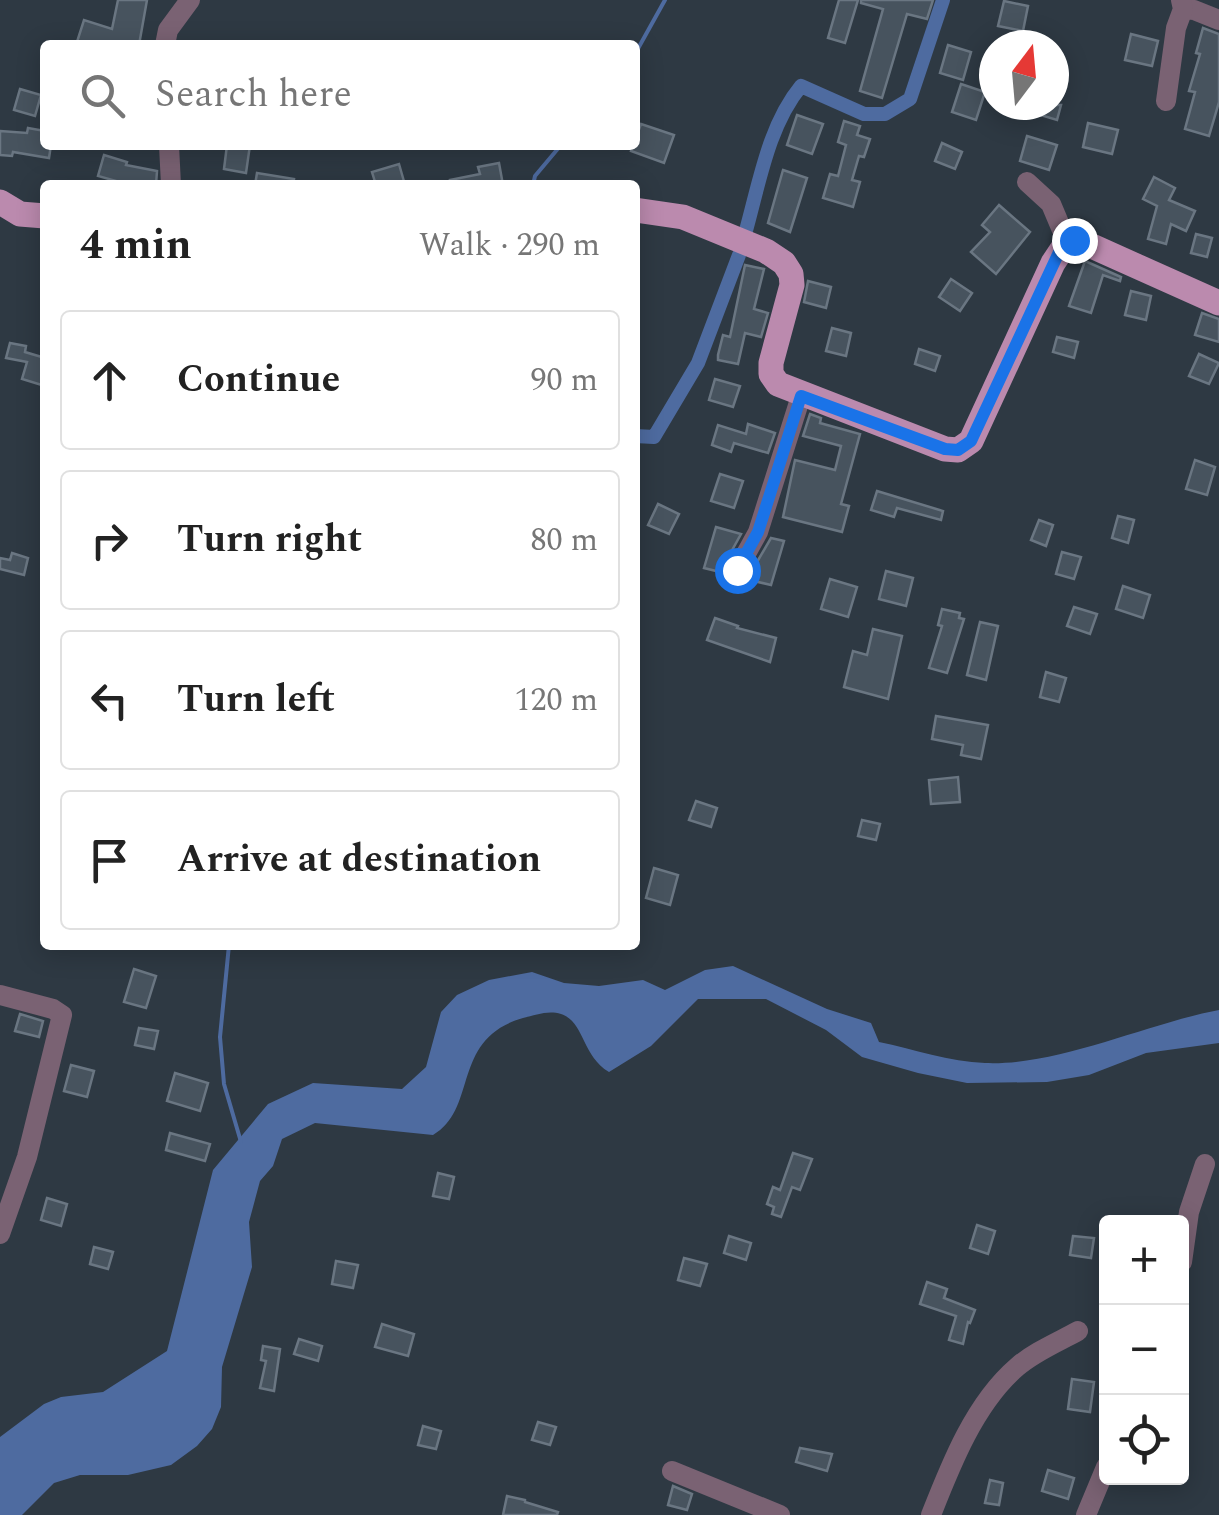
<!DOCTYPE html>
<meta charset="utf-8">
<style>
:root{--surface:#fff;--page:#f2f2f2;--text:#222;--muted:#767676;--line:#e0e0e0}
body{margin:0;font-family:Spectral,serif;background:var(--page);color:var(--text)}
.controls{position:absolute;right:30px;bottom:30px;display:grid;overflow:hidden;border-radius:10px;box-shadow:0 5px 25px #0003}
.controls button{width:90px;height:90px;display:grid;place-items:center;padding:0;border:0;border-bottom:2px solid var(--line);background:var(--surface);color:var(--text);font:50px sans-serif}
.compass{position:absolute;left:979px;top:30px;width:90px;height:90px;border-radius:50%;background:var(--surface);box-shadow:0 5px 25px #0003;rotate:16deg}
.stop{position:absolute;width:30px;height:30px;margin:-22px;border:8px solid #1a73e8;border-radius:50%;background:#fff}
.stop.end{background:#1a73e8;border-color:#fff;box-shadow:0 2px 10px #0008}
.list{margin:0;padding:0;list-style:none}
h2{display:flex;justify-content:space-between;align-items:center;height:130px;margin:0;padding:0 40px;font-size:42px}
h2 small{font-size:32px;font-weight:400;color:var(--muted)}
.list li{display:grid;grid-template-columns:65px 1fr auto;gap:30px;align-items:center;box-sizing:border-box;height:140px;margin:0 20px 20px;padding:0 20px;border:2px solid var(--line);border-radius:10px}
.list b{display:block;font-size:38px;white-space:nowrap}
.list em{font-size:32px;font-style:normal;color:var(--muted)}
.icon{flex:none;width:55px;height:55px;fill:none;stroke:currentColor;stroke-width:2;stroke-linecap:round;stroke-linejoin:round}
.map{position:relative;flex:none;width:1219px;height:1515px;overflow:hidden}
.search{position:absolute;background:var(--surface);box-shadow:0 5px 25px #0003;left:40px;top:40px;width:600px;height:110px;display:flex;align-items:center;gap:25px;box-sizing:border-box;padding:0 35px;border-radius:10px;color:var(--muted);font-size:38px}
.panel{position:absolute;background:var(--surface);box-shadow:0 5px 25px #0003;left:40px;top:180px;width:600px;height:770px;border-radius:10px}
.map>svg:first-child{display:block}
.water{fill:#4e6ba0}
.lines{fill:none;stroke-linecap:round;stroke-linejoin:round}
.stream{stroke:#4e6ba0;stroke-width:4}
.canal{stroke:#4e6ba0;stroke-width:14}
.building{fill:#47535e;stroke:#6a7682;stroke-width:2.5}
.minor{stroke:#7a6273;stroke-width:20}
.major{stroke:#bb8aae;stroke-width:25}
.route{stroke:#1a73e8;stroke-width:12}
</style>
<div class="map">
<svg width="1219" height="1515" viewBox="0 0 1219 1515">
<rect width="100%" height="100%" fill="#2e3943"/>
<path class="water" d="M733,966L827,1009L871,1023L879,1042C913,1049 950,1062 985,1063C1059,1066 1145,1024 1219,1010V1043L1146,1053L1089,1075L1047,1082L967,1083L918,1073L862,1057L826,1030L766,999H698L651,1046L609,1072C581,1055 585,1022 561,1014C548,1010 536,1015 523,1018C450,1039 479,1108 433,1135L315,1123L282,1139L273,1166L260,1181L249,1222L252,1267L222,1367L221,1407L212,1429L197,1446L171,1465L128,1475H80L54,1483L22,1515H0V1437L44,1404L61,1397L103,1392L167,1351L213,1170L268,1104L313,1083L402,1089L426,1067L441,1012L457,995L489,980L532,972L564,983L599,986L643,980L665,990L705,970Z"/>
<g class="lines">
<g class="stream">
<path d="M635,54L665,0"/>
<path d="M533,185L535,176L561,145"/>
<path d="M229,945L220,1037L224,1084L241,1142"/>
</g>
<g class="canal">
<path d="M745,234C759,185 768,126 801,86L864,114H885L910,99L943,0"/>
<path d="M635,436L654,437L698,363L739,255"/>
</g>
</g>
<g class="building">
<path d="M118,0H147L139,45H76L84,20L112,29Z"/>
<path d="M839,0H858L845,43L828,38Z"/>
<path d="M861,0H933L927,19L907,14L882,98L860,91L883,9L861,3Z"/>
<path d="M1004,1L1028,6L1023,31L998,26Z"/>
<path d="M1203,28L1219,34V102L1209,136L1185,129L1195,92L1189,91L1200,54L1196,53Z"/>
<path d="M1131,34L1158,41L1152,66L1125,60Z"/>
<path d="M948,45L971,52L963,80L940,73Z"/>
<path d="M961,84L985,92L976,120L952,112Z"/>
<path d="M20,89L41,95L35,116L14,110Z"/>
<path d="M1018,105H1061L1057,120L1017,108Z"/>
<path d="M797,115L823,124L812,154L787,145Z"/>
<path d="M844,121L860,126L857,135L870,139L864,157L859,156L852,180L860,182L853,207L823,198L830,174L838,176L846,145L838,142Z"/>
<path d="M1088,123L1118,130L1112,154L1083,147Z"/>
<path d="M641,124L674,135L664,163L631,151Z"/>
<path d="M28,128L45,131V145H51L49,158L13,152L12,156L0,155V131L27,133Z"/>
<path d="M1027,136L1057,145L1049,170L1020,161Z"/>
<path d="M942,143L962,152L955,169L935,161Z"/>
<path d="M227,145H250L246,173L224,169Z"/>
<path d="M104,155L127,162L126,165L157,171L156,185H130L98,176Z"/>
<path d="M499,163L503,185H451L450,180L480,174L478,167Z"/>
<path d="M399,164L405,185H376L372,172Z"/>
<path d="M783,170L807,178L790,232L768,223Z"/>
<path d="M257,173L294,179L293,185H255Z"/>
<path d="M1154,177L1175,188L1169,200L1195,211L1186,231L1171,224L1166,244L1148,239L1157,206L1143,199Z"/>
<path d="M999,205L1030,232L996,274L971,252L990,232L982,225Z"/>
<path d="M1196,234L1212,238L1207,257L1191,253Z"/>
<path d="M1085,261L1121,277L1120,281L1103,275L1091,313L1069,306Z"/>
<path d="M745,265L764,269L754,309L768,313L761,337L745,333L738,364L718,360V355L723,335L730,337Z"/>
<path d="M951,279L972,293L960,311L939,297Z"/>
<path d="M808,281L831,287L826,308L804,302Z"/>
<path d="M1131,291L1151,296L1146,320L1125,315Z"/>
<path d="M1202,313L1219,319V342L1195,335Z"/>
<path d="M832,328L851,333L846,356L826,351Z"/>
<path d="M1057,337L1078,342L1074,358L1053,352Z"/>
<path d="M10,343L26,346L25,352L45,358V386L22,379L27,362L6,358Z"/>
<path d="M919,349L940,356L935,371L915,364Z"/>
<path d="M1199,354L1219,363L1209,384L1189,376Z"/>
<path d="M715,379L740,386L733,407L709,400Z"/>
<path d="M810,414L821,418L820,423L860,434L841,504L849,506L842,532L783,517L795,460L835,470L841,446L803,436Z"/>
<path d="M748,424L775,433L768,453L734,443L731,452L712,445L718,425L746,434Z"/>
<path d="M1195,460L1215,467L1207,495L1186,489Z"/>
<path d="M720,474L743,481L734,508L711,501Z"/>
<path d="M877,491L943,511L941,520L897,508L894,517L871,510Z"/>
<path d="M658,504L679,514L669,534L648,525Z"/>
<path d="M1118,516L1134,520L1128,543L1112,538Z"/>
<path d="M1039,520L1053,525L1046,546L1031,540Z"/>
<path d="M716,527L741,534L725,563L724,573L704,568Z"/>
<path d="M771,538L784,541L771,585L754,581L757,562Z"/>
<path d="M1062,552L1081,557L1074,579L1056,574Z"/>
<path d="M12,553L28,558L24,575L0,569V558L10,560Z"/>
<path d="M886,571L913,578L906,606L879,599Z"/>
<path d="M830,579L857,587L848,617L821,609Z"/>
<path d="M1123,586L1150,595L1143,618L1116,609Z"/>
<path d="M1074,607L1097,614L1090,634L1067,626Z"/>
<path d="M942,609L960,613L959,618L964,619L947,673L929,668L942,626L938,625Z"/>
<path d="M715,618L738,626L737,628L776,638L770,662L707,640Z"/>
<path d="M980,622L998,626L986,680L967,675Z"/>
<path d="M873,629L902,636L888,699L844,687L853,651L867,655Z"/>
<path d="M1046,672L1066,678L1059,702L1040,697Z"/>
<path d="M936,716L988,725L981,759L961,755L963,745L932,739Z"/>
<path d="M958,777L960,802L931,804L929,780Z"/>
<path d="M696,801L717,808L711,827L689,820Z"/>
<path d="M862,820L880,824L876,840L858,836Z"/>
<path d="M654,868L678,875L670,905L646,898Z"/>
<path d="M134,969L156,976L146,1008L124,1002Z"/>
<path d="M20,1014L43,1021L39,1037L15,1031Z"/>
<path d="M139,1028L158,1031L154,1049L135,1045Z"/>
<path d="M71,1065L94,1071L87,1097L64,1091Z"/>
<path d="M175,1073L208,1083L200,1111L167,1101Z"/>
<path d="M170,1133L210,1144L205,1161L166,1150Z"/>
<path d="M793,1153L812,1159L800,1190L792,1187L781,1217L772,1214L774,1207L767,1204L773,1187L780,1190Z"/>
<path d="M438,1173L454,1177L449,1199L433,1196Z"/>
<path d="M47,1198L67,1204L61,1226L41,1220Z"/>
<path d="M977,1225L995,1231L988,1254L970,1248Z"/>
<path d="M729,1236L751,1243L746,1260L724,1253Z"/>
<path d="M1073,1236L1094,1238L1091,1258L1070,1255Z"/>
<path d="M94,1247L113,1252L108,1269L90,1264Z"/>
<path d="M684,1258L707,1264L700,1286L678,1280Z"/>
<path d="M336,1261L358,1265L353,1288L332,1284Z"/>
<path d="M927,1282L947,1289L944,1298L975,1310L970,1323L968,1322L963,1344L949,1340L956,1316L920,1304Z"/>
<path d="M382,1324L414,1334L408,1356L375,1347Z"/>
<path d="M299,1339L322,1346L318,1361L294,1354Z"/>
<path d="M263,1346L280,1349L274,1391L260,1388L266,1361L261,1360Z"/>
<path d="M1072,1379L1094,1382L1090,1412L1068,1409Z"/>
<path d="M538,1422L556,1427L550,1445L532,1440Z"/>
<path d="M423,1426L441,1431L436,1449L418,1445Z"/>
<path d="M800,1448L832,1454L827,1471L796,1462Z"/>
<path d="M1048,1470L1074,1478L1068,1499L1042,1491Z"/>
<path d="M990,1480L1003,1483L999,1505L985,1503Z"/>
<path d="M673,1486L692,1494L687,1510L668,1505Z"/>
<path d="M507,1496L525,1500V1502L558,1512L557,1515H503Z"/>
</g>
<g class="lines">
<g class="minor">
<path d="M1183,9L1194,10L1219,20"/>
<path d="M165,45L168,30L190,0"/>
<path d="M1166,101L1176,28L1183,9L1181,0"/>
<path d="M169,145L171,185"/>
<path d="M1027,182L1051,204L1067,242"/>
<path d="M737,570L758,532L801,396"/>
<path d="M0,995L53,1009L62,1015L27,1157L0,1234"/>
<path d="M1182,1262L1189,1212L1205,1164"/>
<path d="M672,1471L780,1515"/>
<path d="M931,1515C951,1464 975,1403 1017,1367C1034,1352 1058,1342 1078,1331"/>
<path d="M1086,1515L1106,1467"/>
</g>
<g class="major">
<path d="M0,202L20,214L45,216"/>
<path d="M635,210L683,217L766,251L784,263L791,274L792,285L771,363V374L778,384L945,449L958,450L971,441L1053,263L1067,242L1085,243L1219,303"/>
</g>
</g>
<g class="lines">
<path class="route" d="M737,570L758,532L801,396L945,449L958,450L971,441L1060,250L1067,242L1074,240"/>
</g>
</svg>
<div class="controls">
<button>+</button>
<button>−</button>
<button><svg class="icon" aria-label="locate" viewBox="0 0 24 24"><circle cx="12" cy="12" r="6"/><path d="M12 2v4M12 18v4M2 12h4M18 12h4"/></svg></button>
</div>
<svg class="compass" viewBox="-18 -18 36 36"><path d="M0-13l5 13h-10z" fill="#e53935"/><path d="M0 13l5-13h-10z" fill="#767676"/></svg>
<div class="stop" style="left:737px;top:570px"></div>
<div class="stop end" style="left:1074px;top:240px"></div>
<div class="search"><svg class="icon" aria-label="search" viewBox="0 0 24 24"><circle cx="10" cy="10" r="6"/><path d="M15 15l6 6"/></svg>Search here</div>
<section class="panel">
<h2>4 min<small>Walk · 290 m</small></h2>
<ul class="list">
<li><svg class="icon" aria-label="ahead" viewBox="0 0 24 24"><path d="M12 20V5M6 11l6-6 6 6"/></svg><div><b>Continue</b></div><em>90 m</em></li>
<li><svg class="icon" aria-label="right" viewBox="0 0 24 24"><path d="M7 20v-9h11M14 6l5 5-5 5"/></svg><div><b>Turn right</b></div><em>80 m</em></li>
<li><svg class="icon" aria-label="left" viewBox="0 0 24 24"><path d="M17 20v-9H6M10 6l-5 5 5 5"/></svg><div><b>Turn left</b></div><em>120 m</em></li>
<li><svg class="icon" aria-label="arrive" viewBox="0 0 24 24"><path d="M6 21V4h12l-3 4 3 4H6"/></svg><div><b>Arrive at destination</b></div></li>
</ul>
</section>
</div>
